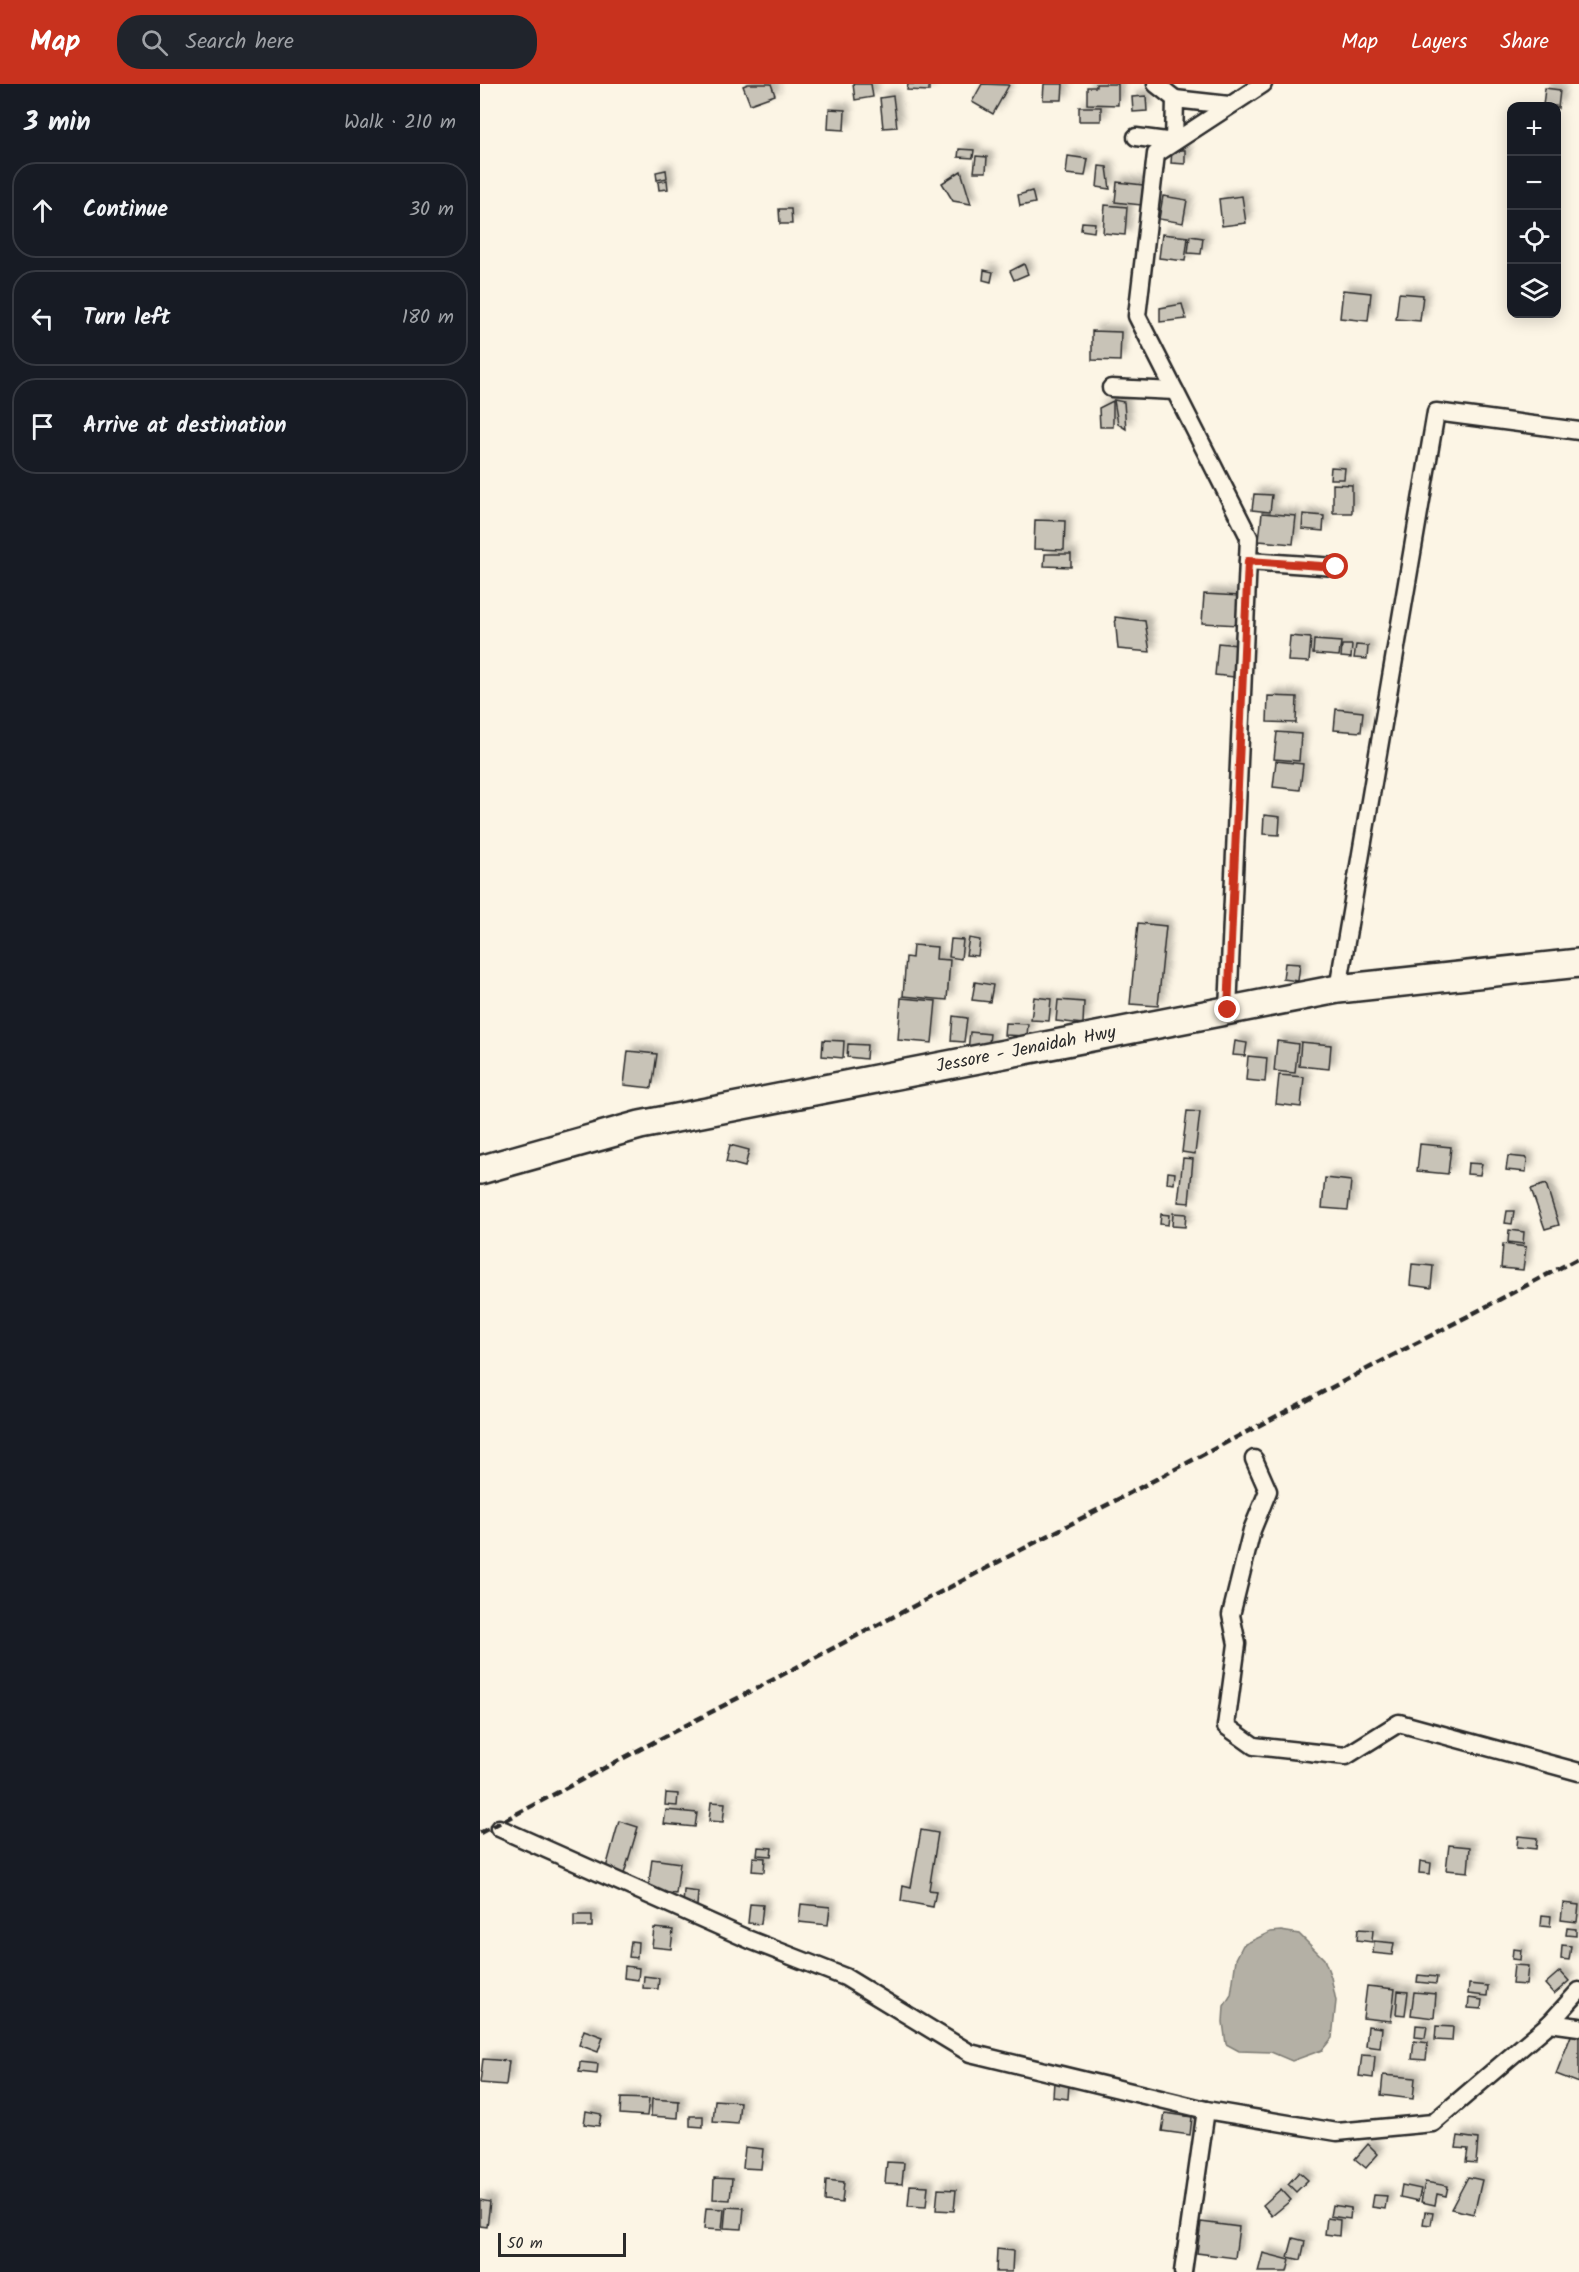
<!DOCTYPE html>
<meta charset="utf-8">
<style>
:root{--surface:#171b24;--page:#20242c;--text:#f1f3f6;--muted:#9ea1a6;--line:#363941;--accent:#c8321e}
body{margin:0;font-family:Kalam,sans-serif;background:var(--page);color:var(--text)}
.controls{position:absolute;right:18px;top:18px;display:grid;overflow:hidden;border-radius:12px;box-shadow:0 3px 15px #0003}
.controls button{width:54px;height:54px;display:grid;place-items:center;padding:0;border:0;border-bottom:2px solid var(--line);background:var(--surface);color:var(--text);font:30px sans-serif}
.scale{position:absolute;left:18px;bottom:15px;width:128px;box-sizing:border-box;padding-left:6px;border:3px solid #2b2b2b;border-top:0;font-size:16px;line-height:21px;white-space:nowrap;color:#2b2b2b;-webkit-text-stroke:4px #fcf5e5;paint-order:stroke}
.stop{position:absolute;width:18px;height:18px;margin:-14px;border:4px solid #c8321e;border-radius:50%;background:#fff}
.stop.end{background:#c8321e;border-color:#fff;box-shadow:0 2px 6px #0008}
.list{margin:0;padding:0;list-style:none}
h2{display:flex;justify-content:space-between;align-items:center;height:78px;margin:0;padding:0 24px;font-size:26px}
h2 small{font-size:20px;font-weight:400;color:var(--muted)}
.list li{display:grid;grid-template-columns:39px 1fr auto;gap:18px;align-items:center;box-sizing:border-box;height:96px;margin:0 12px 12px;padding:0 12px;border:2px solid var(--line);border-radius:24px}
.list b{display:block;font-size:22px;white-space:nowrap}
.list em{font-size:20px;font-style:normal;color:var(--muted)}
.icon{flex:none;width:33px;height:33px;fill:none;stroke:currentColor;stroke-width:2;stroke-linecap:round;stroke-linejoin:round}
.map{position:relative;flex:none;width:1099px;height:2188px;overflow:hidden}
header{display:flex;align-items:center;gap:36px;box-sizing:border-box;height:84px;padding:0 30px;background:var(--accent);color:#fff}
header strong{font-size:28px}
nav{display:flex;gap:33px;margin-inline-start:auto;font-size:21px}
.search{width:420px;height:54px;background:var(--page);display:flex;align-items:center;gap:15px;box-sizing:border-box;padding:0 21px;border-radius:24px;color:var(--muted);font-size:22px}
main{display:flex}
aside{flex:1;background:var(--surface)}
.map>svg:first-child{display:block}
.water{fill:#b4b0a5;stroke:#7d7b74;stroke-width:1.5}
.building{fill:#c8c3b7;stroke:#2b2b2b;stroke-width:1.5;filter:url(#shadow)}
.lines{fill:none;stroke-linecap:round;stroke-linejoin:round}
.minor-casing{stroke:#2b2b2b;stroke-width:21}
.trunk-casing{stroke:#2b2b2b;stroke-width:32}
.minor{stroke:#fcf5e5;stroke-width:16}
.trunk{stroke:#fcf5e5;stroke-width:27}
.rail{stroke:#2b2b2b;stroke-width:4.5;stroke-dasharray:9 4.5;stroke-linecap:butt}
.route{stroke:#c8321e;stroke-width:8}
.labels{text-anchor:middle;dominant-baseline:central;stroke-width:4.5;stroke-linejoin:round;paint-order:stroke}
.street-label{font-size:18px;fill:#2b2b2b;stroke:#fcf5e5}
</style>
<header>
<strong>Map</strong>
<div class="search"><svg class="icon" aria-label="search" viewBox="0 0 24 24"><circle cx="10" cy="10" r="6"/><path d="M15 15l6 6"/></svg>Search here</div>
<nav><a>Map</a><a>Layers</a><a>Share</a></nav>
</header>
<main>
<aside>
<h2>3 min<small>Walk · 210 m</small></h2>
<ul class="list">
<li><svg class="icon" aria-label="ahead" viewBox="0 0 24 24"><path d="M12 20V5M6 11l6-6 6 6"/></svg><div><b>Continue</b></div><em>30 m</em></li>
<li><svg class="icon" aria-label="left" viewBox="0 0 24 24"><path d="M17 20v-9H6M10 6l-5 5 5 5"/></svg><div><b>Turn left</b></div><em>180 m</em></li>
<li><svg class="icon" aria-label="arrive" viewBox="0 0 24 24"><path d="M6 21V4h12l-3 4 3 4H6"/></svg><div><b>Arrive at destination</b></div></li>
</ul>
</aside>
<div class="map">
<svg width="1099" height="2188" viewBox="0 0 1099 2188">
<defs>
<filter id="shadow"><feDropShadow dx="5.5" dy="-5.5" stdDeviation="3" flood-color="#0004"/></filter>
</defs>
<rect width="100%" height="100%" fill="#fcf5e5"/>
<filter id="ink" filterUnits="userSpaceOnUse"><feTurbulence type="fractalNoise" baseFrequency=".0167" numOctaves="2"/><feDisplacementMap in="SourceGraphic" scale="12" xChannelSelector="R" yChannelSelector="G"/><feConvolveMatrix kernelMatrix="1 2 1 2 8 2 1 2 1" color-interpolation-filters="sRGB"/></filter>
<g filter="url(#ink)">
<path class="water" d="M801,1847L819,1850L844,1875L851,1893L856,1917L852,1954L842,1966L812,1977L791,1968L759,1967L746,1960L743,1938L744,1922L751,1911L756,1875L763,1861L790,1848Z"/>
<g class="building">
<path d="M268,0H291L295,11L270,20L263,2Z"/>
<path d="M373,0H391L393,13L375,16Z"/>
<path d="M428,0H449V7L427,6Z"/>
<path d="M502,0L529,1L513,30L492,18Z"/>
<path d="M564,0H583L582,16H563Z"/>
<path d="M616,0H638V21L607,20V3H616Z"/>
<path d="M1065,4L1080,6L1078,24L1076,22H1063Z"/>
<path d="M413,12L417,43L403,44L400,14Z"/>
<path d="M666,12L667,27L653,28L652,13Z"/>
<rect x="599" y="23" width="22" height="14"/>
<path d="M349,25L365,26L364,46L348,45Z"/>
<path d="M479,65L494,66L493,74L478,73Z"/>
<path d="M692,66H705V80L691,79Z"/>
<path d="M496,72L507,73L506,88H494Z"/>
<path d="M588,72L608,75L605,92L586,90Z"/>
<path d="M619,82L627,83L630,105L617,103Z"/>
<path d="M186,86L187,94L177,96L176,88Z"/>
<path d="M481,87L491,120L473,117L462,99Z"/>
<path d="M187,96L188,105L179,106L178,98Z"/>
<path d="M637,98L663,101L661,121L635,118Z"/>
<path d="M552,107L555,119L540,122L538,111Z"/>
<path d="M683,112L707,116L703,139L679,135Z"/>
<path d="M762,112L766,139L742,142L739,115Z"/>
<path d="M625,121L647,123L645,151L623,149Z"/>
<path d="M299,125H311L312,140H300Z"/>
<path d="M602,138L615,139L614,148L601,146Z"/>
<path d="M682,150L708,153L705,177L679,174Z"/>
<path d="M710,152L723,154L721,170L708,169Z"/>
<path d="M544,180L548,190L534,196L530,187Z"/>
<path d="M504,186L513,188L511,198L503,196Z"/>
<path d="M863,206L891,209L888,237L860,234Z"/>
<path d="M919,209L943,211L940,237L916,235Z"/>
<path d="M702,220L706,235L680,238V224Z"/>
<path d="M612,247L641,248L640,277L612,276Z"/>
<path d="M634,316L644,318L646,345L638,340Z"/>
<path d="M633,317V343H620L619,324Z"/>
<path d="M851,383L865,384L864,395H850Z"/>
<path d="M853,400L872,401V429H853Z"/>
<path d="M774,410L792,411L790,428L772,426Z"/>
<path d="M782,429L816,432L813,460L779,457Z"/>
<path d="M823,430L844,432L843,447L822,445Z"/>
<path d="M555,436L585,437L584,466L554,465Z"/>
<path d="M565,470H591V483L564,482Z"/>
<path d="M724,510L760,512L759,541L722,539Z"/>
<path d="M635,533L665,537L670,568L638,565Z"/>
<path d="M810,552L831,554L829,578L808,577Z"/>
<path d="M834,556L861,558L859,572L833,570Z"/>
<path d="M738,559L767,562L764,594L735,591Z"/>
<path d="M862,561H872L871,574L861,573Z"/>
<path d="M876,561L888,562L887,575L874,574Z"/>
<path d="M788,612L817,613L816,639L787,638Z"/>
<path d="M856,625L883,628L881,648L854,646Z"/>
<path d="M797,648L821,650L819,677L794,675Z"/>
<path d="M796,677L823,680L820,706L793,703Z"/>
<path d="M784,731L800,733L799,751L783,750Z"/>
<path d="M658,839L686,842L678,922L650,920Z"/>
<path d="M489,854L500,856L498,872L486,871Z"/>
<path d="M471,855L483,856L481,875L469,873Z"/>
<path d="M433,861L457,863L456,875L470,876L467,916L423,912L426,873L432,874Z"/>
<path d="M805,879L820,880L818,897L803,895Z"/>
<path d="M495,898L513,901L510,918L492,916Z"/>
<path d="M554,913L571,915L569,937L551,936Z"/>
<path d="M421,914L456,917L452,959L418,956Z"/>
<path d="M578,916L604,918L603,940L576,937Z"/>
<path d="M473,932L487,934L484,958L471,957Z"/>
<path d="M525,939L548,940L547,952L524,951Z"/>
<path d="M490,948L510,950L508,967L488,966Z"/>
<path d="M343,956L364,957L363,974L342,972Z"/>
<path d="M755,957L767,959L765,972L753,971Z"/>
<path d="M797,957L818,960L815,989L794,987Z"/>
<path d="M821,958L851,961L849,985L819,982Z"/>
<path d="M368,960L387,961L386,975L367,973Z"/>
<path d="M148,967L177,970L172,1004L144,1001Z"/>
<path d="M768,972L787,974L785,998L766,996Z"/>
<path d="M799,991L824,993L821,1023L796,1020Z"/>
<path d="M707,1027L720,1028L715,1070L702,1068Z"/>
<path d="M940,1060L971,1063L968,1090L937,1087Z"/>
<path d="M250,1061L269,1066L265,1083L246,1078Z"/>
<path d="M1028,1072L1047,1074L1046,1088L1026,1086Z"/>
<path d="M703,1074L713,1075L709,1119L698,1118Z"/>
<path d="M988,1079L1002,1080L1000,1091L987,1090Z"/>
<path d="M688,1088L695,1089L694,1100L687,1099Z"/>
<path d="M845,1094L871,1097L868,1126L842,1124Z"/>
<path d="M1066,1100L1079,1141L1065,1145L1051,1105Z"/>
<path d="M1027,1127H1034L1032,1140L1025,1139Z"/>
<path d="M693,1129L706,1130L705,1143L692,1142Z"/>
<path d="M681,1130L689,1131L688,1141L680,1140Z"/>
<path d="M1029,1146L1044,1148L1043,1160L1028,1158Z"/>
<path d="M1023,1160L1046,1163L1043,1186L1021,1184Z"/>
<path d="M932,1180L953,1182L951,1204L930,1201Z"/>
<path d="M186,1709L198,1710L197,1722L185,1721Z"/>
<path d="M231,1718L245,1719L243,1738L229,1737Z"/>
<path d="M186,1726L217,1729L215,1743L184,1740Z"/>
<path d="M139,1737L158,1743L144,1790L126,1784Z"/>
<path d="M441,1746L458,1749L449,1806L456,1807L453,1823L421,1817L423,1801L431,1803Z"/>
<path d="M1038,1752L1057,1754L1056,1765L1037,1763Z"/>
<path d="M969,1761L990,1763L988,1788L966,1786Z"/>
<path d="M278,1763L292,1764L291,1772L277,1771Z"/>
<path d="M273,1773L285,1774L284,1788L272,1787Z"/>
<path d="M172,1775L200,1779L196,1810L168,1806Z"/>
<path d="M940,1777L951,1779L950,1790L939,1789Z"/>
<path d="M204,1806L218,1808L217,1822L203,1821Z"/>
<path d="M1083,1819L1099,1821L1097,1838L1081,1836Z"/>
<path d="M270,1820L283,1821L281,1840L268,1839Z"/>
<path d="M321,1820L350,1823L348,1841L319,1838Z"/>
<rect x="94" y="1831" width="18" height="12"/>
<path d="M1062,1831L1071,1832L1070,1843L1061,1842Z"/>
<path d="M174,1844L193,1846L191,1865L172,1863Z"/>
<path d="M1087,1844L1096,1845V1852L1086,1851Z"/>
<path d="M878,1845L893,1846L892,1858L877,1856Z"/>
<path d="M151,1857L158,1858L157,1874L149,1873Z"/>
<path d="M894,1857L914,1859L912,1871L893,1869Z"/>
<path d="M1082,1861L1091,1862L1089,1876L1081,1875Z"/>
<path d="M1033,1865L1041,1866L1040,1876L1032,1875Z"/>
<path d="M1034,1881L1048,1882L1046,1901L1032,1900Z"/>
<path d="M145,1882L159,1884L158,1896L144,1894Z"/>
<path d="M1080,1887L1089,1897L1074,1910L1065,1900Z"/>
<path d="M938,1891L957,1893L956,1900L937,1898Z"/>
<path d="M164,1892L179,1894L178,1905L163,1904Z"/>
<path d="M989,1900L1008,1902L1007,1912L988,1910Z"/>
<path d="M887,1902L915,1905L911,1937L883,1934Z"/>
<path d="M918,1907L928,1908L925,1931L916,1930Z"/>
<path d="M934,1908L956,1910L954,1934L931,1931Z"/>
<path d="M989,1914L1002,1916L1001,1925L988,1924Z"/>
<path d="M1096,1939L1099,1941V1999L1076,1990Z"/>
<path d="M936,1941L947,1942L945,1954L935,1953Z"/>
<path d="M888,1942L902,1944L900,1964L886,1962Z"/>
<path d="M956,1942L973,1943L972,1957L955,1956Z"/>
<path d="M104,1946L123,1953L118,1968L99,1961Z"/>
<path d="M934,1957L948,1959L946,1976L932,1975Z"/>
<path d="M882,1971L895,1972L893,1994L879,1992Z"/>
<path d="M3,1975L29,1977L26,2001L0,1999Z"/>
<path d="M100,1978L118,1980L117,1990L99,1988Z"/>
<path d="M903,1991L935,1994L933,2015L901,2011Z"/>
<path d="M574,1997L589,1999L588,2015L573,2013Z"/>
<path d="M141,2014L169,2015L167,2032L140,2030Z"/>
<path d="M172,2015L199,2017L198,2034L171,2032Z"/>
<path d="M235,2016L260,2018L258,2040L233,2038Z"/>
<path d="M106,2027L121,2030L119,2042L104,2040Z"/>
<path d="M685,2029L712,2033L710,2051L682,2047Z"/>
<path d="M210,2032H223V2043L210,2042Z"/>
<path d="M978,2052L998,2055L996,2079L986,2078L988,2065L976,2064Z"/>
<path d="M888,2060L898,2070L886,2084L875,2075Z"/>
<path d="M265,2063L283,2065L281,2085L263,2084Z"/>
<path d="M407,2078L424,2079L422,2100L405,2099Z"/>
<path d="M819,2088L828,2096L816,2108L808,2100Z"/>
<path d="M988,2093L1002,2096L994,2130L971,2125Z"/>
<path d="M234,2094L252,2095L250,2116L233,2115Z"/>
<path d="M346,2096L364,2098L362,2119L345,2117Z"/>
<path d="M945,2098L968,2102L966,2112L957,2110L955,2121L941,2118Z"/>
<path d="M430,2101L448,2102L446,2123L428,2122Z"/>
<path d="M922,2101L941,2105L938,2117L920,2113Z"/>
<path d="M458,2105L476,2106L474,2127L456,2126Z"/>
<path d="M801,2105L811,2116L792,2132L783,2121Z"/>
<path d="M894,2111L907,2112L905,2125L892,2123Z"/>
<path d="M0,2116L10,2118L7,2143L0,2142Z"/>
<path d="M852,2121L871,2124L870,2135L850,2132Z"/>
<path d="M246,2123L264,2124L262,2145L244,2144Z"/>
<path d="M226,2124L244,2125L242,2146L224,2145Z"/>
<path d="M945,2128L953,2129L951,2141L943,2140Z"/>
<path d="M847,2134L860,2136L859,2152L845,2150Z"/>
<path d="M721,2138L759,2143L755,2174L717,2169Z"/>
<path d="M813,2154L825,2157L821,2176L808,2173Z"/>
<path d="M517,2165L533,2167L532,2188H516Z"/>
<path d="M783,2169L810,2176L807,2188H778Z"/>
</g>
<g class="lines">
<g class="minor-casing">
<g id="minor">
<path d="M676,0L695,15"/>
<path d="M656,53L694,58L695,15L749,21"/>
<path d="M631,304L695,307"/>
<path d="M768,477L856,483"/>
<path d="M858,905L956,328L1099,347"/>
<path d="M748,926L769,453L657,232L676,70L783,0"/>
<path d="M774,1375L788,1407L772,1446L751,1531L757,1560L746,1642L774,1662L866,1672L919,1639L1099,1688"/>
<path d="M19,1744L270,1856L365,1893L490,1969L726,2026L857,2048L953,2039L1070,1939L1099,1907"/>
<path d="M1070,1939L1099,1943"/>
<path d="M703,2188L726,2026"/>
</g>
</g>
<g class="trunk-casing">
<path id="trunk" d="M0,1086L160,1041L858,905L1099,879"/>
</g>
<use href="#minor" class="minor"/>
<use href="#trunk" class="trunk"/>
<path class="rail" d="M0,1749L1099,1174"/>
</g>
</g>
<g class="lines" filter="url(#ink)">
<path class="route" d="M748,926L768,477L856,483"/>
</g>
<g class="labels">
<g class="street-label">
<text transform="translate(546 966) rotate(-11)">Jessore - Jenaidah Hwy</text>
</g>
</g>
</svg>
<div class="controls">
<button>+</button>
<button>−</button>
<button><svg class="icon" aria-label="locate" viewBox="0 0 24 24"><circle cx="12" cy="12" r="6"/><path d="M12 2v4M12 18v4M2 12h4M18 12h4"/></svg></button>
<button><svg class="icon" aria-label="layers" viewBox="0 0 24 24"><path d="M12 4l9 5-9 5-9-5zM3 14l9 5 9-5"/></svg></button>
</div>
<div class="scale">50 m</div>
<div class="stop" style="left:856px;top:483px"></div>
<div class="stop end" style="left:748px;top:926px"></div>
</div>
</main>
